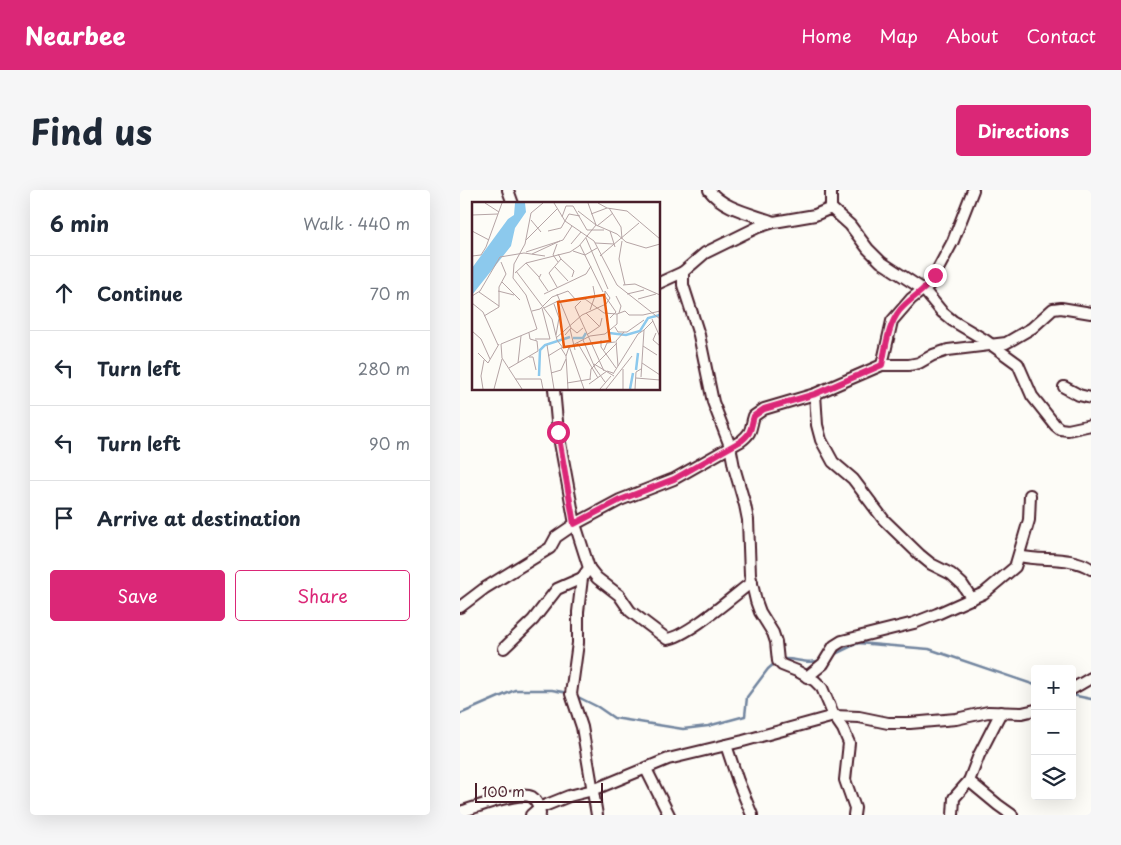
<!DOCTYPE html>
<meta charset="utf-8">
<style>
:root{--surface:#fff;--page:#f6f6f7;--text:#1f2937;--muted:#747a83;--line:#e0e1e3;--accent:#db2777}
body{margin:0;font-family:"Playpen Sans",sans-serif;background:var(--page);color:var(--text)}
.controls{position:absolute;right:15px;bottom:15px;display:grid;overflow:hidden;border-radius:5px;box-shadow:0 5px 20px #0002}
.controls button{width:45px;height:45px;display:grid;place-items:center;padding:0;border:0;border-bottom:1px solid var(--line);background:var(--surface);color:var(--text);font:25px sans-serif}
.scale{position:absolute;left:15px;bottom:12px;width:128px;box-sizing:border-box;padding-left:5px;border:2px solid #4a1f2b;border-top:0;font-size:14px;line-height:18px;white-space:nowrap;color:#4a1f2b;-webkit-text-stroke:4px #fdfcf7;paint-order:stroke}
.stop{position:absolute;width:15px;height:15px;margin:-11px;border:4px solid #db2777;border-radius:50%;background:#fff}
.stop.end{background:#db2777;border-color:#fff;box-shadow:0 1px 5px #0008}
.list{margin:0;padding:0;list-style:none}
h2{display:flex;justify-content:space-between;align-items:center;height:65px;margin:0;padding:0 20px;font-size:21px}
h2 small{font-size:16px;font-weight:400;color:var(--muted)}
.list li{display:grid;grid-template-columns:32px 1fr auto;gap:15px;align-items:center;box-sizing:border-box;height:75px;padding:0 20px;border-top:1px solid var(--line)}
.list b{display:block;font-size:19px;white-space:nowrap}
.list em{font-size:16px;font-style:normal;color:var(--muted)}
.actions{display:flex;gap:10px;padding:15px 20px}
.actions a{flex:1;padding:11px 0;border:1px solid var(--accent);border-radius:5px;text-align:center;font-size:18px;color:var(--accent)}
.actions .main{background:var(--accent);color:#fff}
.icon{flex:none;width:28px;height:28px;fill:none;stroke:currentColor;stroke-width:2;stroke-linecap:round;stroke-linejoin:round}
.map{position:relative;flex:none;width:631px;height:625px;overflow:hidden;border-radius:5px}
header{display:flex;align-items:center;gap:30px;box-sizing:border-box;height:70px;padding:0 25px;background:var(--accent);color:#fff}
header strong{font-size:24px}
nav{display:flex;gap:28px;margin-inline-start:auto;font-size:18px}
.intro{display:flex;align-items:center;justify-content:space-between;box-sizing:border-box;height:120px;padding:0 30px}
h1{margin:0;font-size:35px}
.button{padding:12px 22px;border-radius:5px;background:var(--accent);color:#fff;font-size:18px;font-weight:700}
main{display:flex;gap:30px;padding:0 30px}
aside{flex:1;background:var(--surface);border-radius:5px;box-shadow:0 5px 20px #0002}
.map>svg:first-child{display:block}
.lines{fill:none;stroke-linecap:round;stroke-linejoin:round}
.stream{stroke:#72859f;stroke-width:2.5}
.minor-casing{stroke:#4a1f2b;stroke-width:14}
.minor{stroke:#fdfcf7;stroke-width:10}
.route{stroke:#db2777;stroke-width:6}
.inset-river{fill:none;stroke:#8cc9ed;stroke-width:2.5}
.inset-road{fill:none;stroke:#b5a4a5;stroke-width:1}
.view{fill:#e8590c;fill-opacity:0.15;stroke:#e8590c;stroke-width:2.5}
.inset-edge{fill:none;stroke:#4a1f2b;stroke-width:2.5}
</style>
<header>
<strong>Nearbee</strong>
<nav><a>Home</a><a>Map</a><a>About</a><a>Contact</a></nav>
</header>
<div class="intro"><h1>Find us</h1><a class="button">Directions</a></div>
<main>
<aside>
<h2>6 min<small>Walk · 440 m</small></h2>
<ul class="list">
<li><svg class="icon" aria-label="ahead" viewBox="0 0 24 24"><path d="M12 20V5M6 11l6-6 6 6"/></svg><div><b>Continue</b></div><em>70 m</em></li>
<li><svg class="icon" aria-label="left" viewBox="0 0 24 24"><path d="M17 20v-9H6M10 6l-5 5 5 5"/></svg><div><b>Turn left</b></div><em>280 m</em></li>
<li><svg class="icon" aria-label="left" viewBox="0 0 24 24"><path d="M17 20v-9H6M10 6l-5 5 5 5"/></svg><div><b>Turn left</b></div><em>90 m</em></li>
<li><svg class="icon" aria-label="arrive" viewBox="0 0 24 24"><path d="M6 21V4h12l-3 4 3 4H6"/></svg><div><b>Arrive at destination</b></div></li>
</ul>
<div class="actions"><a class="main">Save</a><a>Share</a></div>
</aside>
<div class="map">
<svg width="631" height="625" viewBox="0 0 631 625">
<rect width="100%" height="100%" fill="#fdfcf7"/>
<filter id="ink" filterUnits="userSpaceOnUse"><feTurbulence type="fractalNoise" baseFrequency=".02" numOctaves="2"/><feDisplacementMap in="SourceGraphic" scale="10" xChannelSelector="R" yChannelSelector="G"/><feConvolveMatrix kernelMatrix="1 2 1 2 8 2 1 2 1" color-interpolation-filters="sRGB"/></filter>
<g filter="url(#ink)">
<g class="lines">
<g class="stream">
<path d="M373,465L398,453L469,459L575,495"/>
<path d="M322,469C336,468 348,475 361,470"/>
<path d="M612,505L631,509"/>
<path d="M116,506L138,517L154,528L223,539L248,536L285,526L287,507L308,479L315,473"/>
<path d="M0,524L55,500H92L108,503"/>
</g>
<g class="minor-casing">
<g id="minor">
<path d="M48,0L53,14"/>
<path d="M249,0C263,19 293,24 314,32"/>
<path d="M371,0V18"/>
<path d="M199,93L223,82"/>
<path d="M422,175L432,131L451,109L470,94L493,51L513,0"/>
<path d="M604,197L619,205L631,208"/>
<path d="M355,204L357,235L361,250L373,272L393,289L424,330L460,365L471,374L491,384L502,394L512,409"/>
<path d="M559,366C583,372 610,365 631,379"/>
<path d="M129,378L137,388L159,405L170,421L207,449C228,446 272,407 292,392"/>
<path d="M122,388L118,422V453L111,504L122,537L137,625"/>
<path d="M0,417L25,398L90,358L96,347L115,334L160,310L214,289L281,251C293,242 290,238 294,226L304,219L355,204L422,175H449L459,173L473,165L488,160L546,153L572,138L593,119L601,118L631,123"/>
<path d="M44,458L73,430L97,399L122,388L129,378L115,334L98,242L94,199"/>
<path d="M347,487L363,474L374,456L382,451L454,433L477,424L524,403L555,377L556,374L569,330L570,305"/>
<path d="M612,499L631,488"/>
<path d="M541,522L519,565L509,591L538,615L552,625"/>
<path d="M266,555L278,591L292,625"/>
<path d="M186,579L209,625"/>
<path d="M0,622C15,618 58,600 72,607C77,610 79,618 80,624"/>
<path d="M71,625L79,618L109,606L133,600L208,569L283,551L374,526L399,527L428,533H450L496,529L528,522L562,523L575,520"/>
<path d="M394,625L395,618L385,590L389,553L383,539L374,526L362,498L355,491L337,481L322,475L318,471L316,452L313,443L300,422L296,411L290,385L288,330L285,315L274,277L270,256L253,212L239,145L223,95V82L245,63L298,37L314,32L355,25L371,18L390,35L408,59L421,72L464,100L482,122L493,131L525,150L558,174L572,206L595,235L600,239L608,240L631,235"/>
<path d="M493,625L494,608L509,591"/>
</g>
</g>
<use href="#minor" class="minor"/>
</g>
</g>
<g class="lines" filter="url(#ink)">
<path class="route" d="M98,242L114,334L160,310L214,289L281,251C293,242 290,238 294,226L304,219L355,204L422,175C426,156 428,135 440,120C451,107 467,100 475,85"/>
</g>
<g transform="translate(12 12)">
<rect width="188" height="188" fill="#fdfcf7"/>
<path d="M43,1H53L54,10L43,26L39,44L0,93V66L36,17L42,13Z" fill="#8cc9ed"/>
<path class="inset-river" d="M137,131L154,133L168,129L176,116L188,113M101,136H111L114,131M164,168L166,151M67,174L68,148L73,143L98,135M158,187L161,171"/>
<path class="inset-road" d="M13,1L27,10M82,1L93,19L122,39L145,83L188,117M116,1L124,23L145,32L154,40L174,46L188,42M126,1L135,6L155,9L188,37M137,6L149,25L150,37M119,12L135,6M0,13L26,12M90,15L94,4H101L115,28H132M59,18L69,30M125,24L141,11M0,29L17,38M76,29L89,26L97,12L108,14M138,29L143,45M114,36L136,87M54,38L85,7M150,39L147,57L153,83M123,41L142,42M85,42L81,53L86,60M99,42L109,30M108,43L131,90M101,49L113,53L125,46M54,50L91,38L100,24M60,52L88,39M0,54L9,53L14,45L30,1M128,54L167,21M89,57L102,69L100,75M54,61L67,75M83,65L96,79M44,69L80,117L85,138L91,146M43,71L54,61L98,50L107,44L124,23L106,9M69,72L67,76L76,89M30,80L48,98M151,83L163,82L188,93M85,85L77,71L89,57L86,52M26,89L42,93M133,89V94L144,110L138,116M7,90L27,104M72,92L114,72L119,64M85,92L99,126L93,133M155,92L172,88M0,94L8,89L28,55L52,51L73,54M144,94L149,104L147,111M166,97L184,92M109,99L103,105L132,169M0,101L11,110L26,143M82,102L87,116L84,133M72,106L88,98M118,108L123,94L121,84M60,109L68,107L80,95L96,89L104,98L113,97L132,111L145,112V122L133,132L118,134L97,145L94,154L96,187M114,111L127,124M145,112L153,109L157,113H171L188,109M12,114L27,105V85L34,72L29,60M180,117L188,135M143,125L146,130H155L172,118M99,126L105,131L111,126M98,127L103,148M0,129L9,137L18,157M184,131L181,138L188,144M116,132L128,124L130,116M84,136L110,113L134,102L138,96L133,89M63,137H78L70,106M111,138L123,166L133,180M129,138V145L144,166M105,140L126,176M75,143L82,187M171,144L185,153M89,146L97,144L112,187M132,148L135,141L143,140M6,151L16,161L27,142M76,154L89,146L94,154M57,155H61L64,168M46,161L49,134M170,161L188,173M122,162L142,174M146,164L144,139L152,130M37,166L66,149L65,139L58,137L57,131M79,171L89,168L94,157M141,172L166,132L172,128M169,175L172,128L181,119M164,176L188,178M43,177H69L71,187M118,177L119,167L145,141M95,181L119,177M117,182L135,169L141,171M11,187L9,174L12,158M22,187L30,157M50,187L30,156L29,142L65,127L54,93L41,76L42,62L53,42L59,11L71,1M128,187L139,174M134,187L160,154M151,187V167M163,187L164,170L169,167"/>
<path class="view" d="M132,93L138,139L92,145L86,100Z"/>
<rect width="188" height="188" class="inset-edge"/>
</g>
</svg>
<div class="controls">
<button>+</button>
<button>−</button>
<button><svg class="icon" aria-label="layers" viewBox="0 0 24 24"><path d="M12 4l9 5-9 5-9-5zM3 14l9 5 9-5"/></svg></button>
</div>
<div class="scale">100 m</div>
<div class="stop" style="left:98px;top:242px"></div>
<div class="stop end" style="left:475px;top:85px"></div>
</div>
</main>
